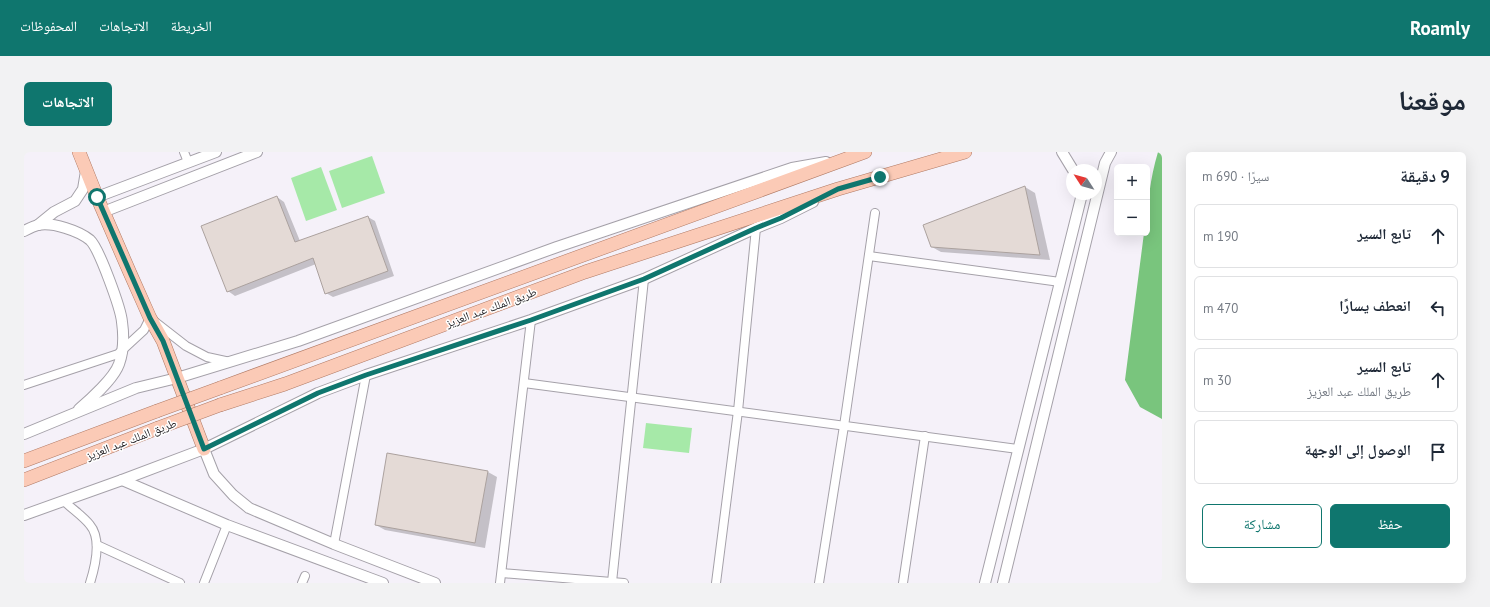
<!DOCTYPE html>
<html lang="ar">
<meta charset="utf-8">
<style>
:root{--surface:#fff;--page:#f2f2f3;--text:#1f2937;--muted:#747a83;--line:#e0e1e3;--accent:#0f766e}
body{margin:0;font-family:"PT Sans","Noto Naskh Arabic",sans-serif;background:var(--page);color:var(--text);direction:rtl}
.controls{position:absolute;right:12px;top:12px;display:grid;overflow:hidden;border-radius:6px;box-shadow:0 4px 16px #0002}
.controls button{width:36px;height:36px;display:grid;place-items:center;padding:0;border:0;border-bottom:1px solid var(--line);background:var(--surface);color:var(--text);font:20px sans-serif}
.compass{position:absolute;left:1042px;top:12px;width:36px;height:36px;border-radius:50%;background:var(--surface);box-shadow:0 4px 16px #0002;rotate:306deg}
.stop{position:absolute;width:12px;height:12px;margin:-9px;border:3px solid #0f766e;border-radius:50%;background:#fff}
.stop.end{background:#0f766e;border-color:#fff;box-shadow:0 1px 4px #0008}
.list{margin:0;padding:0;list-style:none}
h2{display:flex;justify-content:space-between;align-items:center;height:52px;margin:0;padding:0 16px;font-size:17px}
h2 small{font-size:13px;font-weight:400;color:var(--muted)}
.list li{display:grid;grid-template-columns:26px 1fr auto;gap:12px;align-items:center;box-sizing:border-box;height:64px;margin:0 8px 8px;padding:0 8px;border:1px solid var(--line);border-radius:6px}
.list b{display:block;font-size:15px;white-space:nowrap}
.list p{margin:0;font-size:13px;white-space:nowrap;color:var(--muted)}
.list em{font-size:13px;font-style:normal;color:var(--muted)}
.actions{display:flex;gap:8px;padding:12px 16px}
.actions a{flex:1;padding:9px 0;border:1px solid var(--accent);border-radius:6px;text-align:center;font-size:14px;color:var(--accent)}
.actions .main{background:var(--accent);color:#fff}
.icon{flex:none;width:22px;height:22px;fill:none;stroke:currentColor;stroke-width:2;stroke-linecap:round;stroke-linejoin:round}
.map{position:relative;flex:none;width:1138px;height:431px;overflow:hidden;direction:ltr;border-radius:6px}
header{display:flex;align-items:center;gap:24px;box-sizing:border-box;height:56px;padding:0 20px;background:var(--accent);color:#fff}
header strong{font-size:19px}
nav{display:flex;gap:22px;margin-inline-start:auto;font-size:14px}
.intro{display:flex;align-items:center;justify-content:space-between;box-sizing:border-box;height:96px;padding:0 24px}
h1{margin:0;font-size:28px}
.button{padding:10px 18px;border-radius:6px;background:var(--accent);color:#fff;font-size:14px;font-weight:700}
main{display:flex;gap:24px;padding:0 24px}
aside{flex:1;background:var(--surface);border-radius:6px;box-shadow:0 4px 16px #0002}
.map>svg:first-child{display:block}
.green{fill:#a6e9a8}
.forest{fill:#79c57d}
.shadow{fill:#0003}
.building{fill:#e4dad6;stroke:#aba19e}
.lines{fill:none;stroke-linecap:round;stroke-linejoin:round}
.minor-casing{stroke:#a5a1a9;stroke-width:10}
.tertiary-casing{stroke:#a5a1a9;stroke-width:12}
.primary-casing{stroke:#b07a65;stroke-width:14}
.minor{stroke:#fff;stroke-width:8}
.tertiary{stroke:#fff;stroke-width:10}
.primary{stroke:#fbcab6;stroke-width:13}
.primary-bridge-casing{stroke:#b07a65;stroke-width:14;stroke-linecap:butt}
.primary-bridge{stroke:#fbcab6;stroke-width:13}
.route{stroke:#0f766e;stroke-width:5}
.labels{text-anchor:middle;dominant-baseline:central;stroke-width:3;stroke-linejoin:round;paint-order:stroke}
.street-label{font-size:12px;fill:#282629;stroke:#fff}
</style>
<header>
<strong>Roamly</strong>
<nav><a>الخريطة</a><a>الاتجاهات</a><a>المحفوظات</a></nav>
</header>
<div class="intro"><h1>موقعنا</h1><a class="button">الاتجاهات</a></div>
<main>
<aside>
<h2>9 دقيقة<small>سيرًا · 690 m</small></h2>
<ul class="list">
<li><svg class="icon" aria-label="ahead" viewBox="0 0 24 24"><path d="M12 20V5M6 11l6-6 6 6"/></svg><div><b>تابع السير</b></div><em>190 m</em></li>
<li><svg class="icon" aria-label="left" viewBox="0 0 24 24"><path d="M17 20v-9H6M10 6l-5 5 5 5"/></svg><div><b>انعطف يسارًا</b></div><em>470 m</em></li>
<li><svg class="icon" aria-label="ahead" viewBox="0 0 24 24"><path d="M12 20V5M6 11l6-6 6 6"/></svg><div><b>تابع السير</b><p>طريق الملك عبد العزيز</p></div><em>30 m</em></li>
<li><svg class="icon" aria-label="arrive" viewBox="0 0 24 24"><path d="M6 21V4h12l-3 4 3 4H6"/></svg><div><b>الوصول إلى الوجهة</b></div></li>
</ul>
<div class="actions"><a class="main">حفظ</a><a>مشاركة</a></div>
</aside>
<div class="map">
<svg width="1138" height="431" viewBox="0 0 1138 431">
<rect width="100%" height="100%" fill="#f5f1f9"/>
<g class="green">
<path d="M348,4L361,41L318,56L305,19Z"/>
<path d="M297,15L313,58L282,69L267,26Z"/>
<path d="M622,271L668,276L665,301L619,296Z"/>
</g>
<path class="forest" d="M1134,0H1138V267L1116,255L1101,228L1120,81H1123C1123,53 1126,27 1134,0Z"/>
<g class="shadow">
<path d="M1001,35L1011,41L1026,108L917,100L908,95L900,74Z"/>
<path d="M253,45L260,50L276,89L344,65L351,69L370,124L309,145L302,141L292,112L211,144L204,139Z"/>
<path d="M464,320L473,325L461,396L361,378L352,373Z"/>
</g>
<g class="building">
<path d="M1001,34L1016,103L907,95L899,73Z"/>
<path d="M253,44L271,90L344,64L364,119L301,142L289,106L203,140L177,74Z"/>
<path d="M363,301L464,319L451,391L351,373Z"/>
</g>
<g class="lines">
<g class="minor-casing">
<g id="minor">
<path d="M160,0L164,10"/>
<path d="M845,104L1036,130"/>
<path d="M500,231L994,297"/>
<path d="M0,233L94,202L120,178L126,166L162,194L183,205L206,210"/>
<path d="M40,349C48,357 59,364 66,373C78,387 71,415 66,431"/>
<path d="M310,392L342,223"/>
<path d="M73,393L156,431"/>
<path d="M478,421L600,431"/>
<path d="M588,430L620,127"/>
<path d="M180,431L203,373"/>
<path d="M278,431L281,424"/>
<path d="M476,431L507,168"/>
<path d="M692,431L714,259L732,76"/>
<path d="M795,431L820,274L851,61"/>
<path d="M879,431L901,284"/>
</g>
</g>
<g class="tertiary-casing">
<g id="tertiary">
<path d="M1038,0L1049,18"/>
<path d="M73,45L192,0"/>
<path d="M79,60L233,0"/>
<path d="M14,73L30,60L51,49L59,37L62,19"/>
<path d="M0,79C4,77 10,74 14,73C29,70 55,79 66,88C75,96 97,157 98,170C100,184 100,198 95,212C90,226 67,247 55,257"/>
<path d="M0,282L112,236L153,226L274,189L533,95L768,16L802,10"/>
<path d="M180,297L190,322L209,343L225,356L310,392L411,431"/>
<path d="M98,328L203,373L359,431"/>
<path d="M0,363L98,328L180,297L294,241L342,223L507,168L620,127L732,76L757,66L789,50"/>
<path d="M961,431L1058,42"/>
<path d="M979,431L1081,11L1087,0"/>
</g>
</g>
<g class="primary-casing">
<g id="primary">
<path d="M55,0L73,45L106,121L126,166L139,189L180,297"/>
<path d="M196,236L841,0"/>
<path d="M196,253L261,232L561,120L814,37L941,0"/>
<path d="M0,309L133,259"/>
<path d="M0,328L134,276"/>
</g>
</g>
<use href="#minor" class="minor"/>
<use href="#tertiary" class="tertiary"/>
<use href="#primary" class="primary"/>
<g class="primary-bridge-casing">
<g id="primary-bridge">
<path d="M133,259L196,236"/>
<path d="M134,276L196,253"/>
</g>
</g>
<use href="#primary-bridge" class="primary-bridge"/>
</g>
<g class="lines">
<path class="route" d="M73,45L126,166L139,189L180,297L294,241L342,223L507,168L620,127L732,76L757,66L814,37L856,25"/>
</g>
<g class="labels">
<g class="street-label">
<text transform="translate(467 155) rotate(-20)">طريق الملك عبد العزيز</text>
<text transform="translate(107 287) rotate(-21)">طريق الملك عبد العزيز</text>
</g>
</g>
</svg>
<div class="controls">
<button>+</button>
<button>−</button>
</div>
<svg class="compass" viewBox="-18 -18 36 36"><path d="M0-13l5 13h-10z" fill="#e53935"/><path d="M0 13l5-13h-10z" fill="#747a83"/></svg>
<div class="stop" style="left:73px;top:45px"></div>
<div class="stop end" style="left:856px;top:25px"></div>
</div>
</main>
